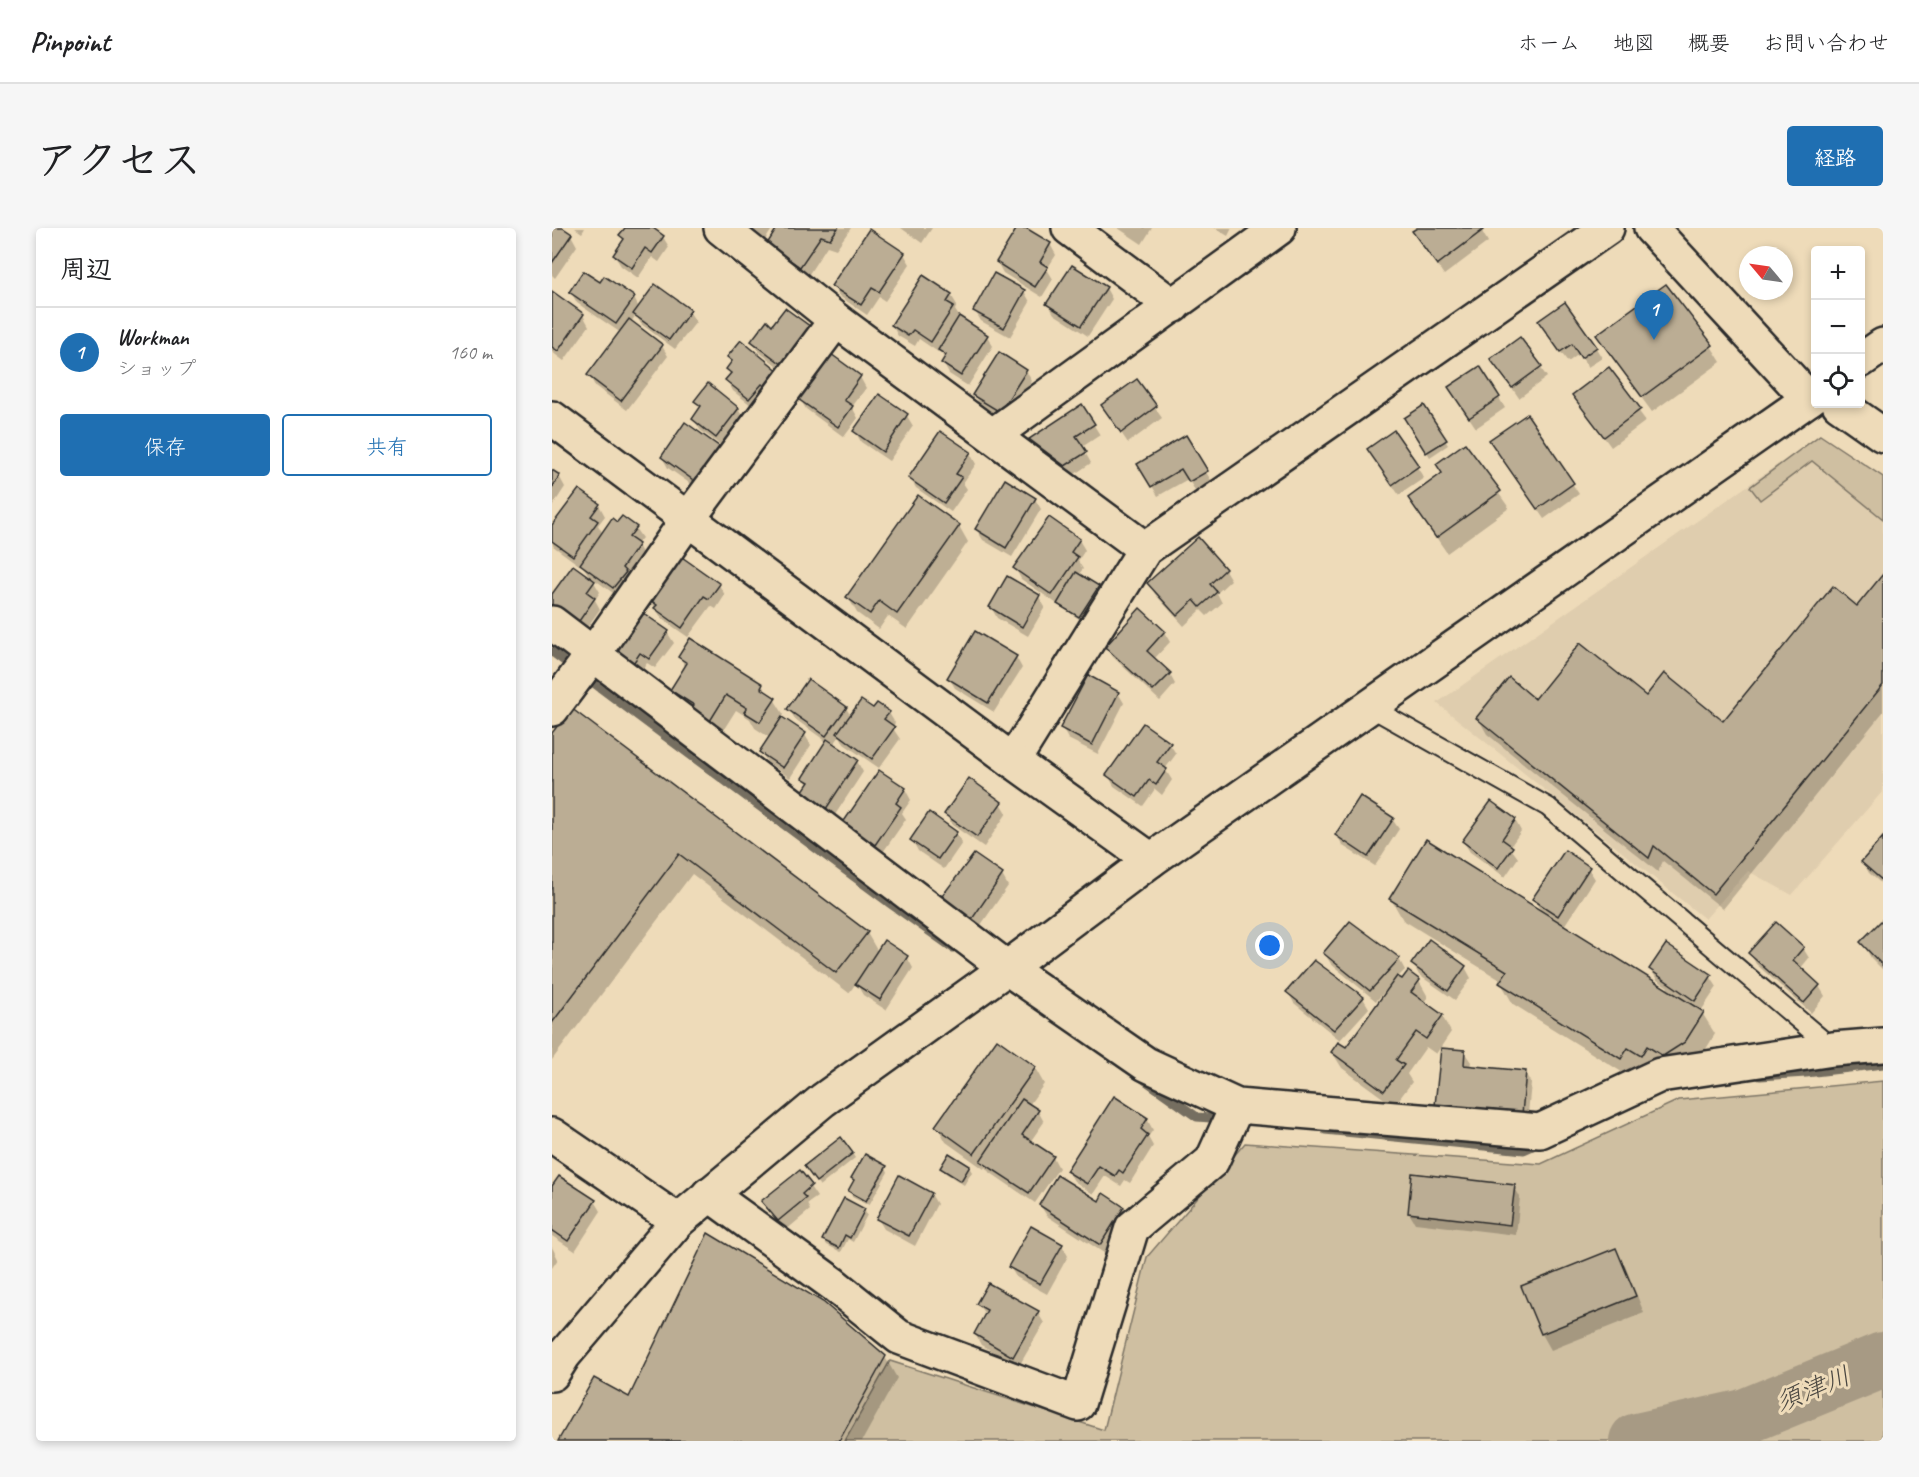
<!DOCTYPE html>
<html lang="ja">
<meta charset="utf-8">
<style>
:root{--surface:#fff;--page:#f6f6f6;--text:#202124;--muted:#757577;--line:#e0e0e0;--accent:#1f6fb2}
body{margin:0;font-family:Caveat,"Klee One",sans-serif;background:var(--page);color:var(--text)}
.controls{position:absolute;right:18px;top:18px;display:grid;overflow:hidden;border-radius:6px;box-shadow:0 3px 9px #0003}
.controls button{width:54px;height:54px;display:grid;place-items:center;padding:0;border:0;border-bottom:2px solid var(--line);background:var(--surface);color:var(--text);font:30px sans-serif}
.compass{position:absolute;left:1187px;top:18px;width:54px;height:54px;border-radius:50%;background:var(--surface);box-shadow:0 3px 9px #0003;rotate:299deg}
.you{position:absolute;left:718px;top:718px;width:21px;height:21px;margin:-15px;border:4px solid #fff;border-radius:50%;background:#1a73e8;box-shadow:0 0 0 9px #1a73e833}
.badge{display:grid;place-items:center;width:39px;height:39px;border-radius:50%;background:var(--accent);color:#fff;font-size:20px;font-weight:700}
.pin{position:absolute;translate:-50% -50px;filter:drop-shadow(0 2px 3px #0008)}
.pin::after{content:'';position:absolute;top:32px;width:21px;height:18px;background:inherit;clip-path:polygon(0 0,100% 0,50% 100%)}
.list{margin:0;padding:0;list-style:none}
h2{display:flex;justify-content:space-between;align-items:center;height:78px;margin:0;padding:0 24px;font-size:26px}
h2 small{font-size:20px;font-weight:400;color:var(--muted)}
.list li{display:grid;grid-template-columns:39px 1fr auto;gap:18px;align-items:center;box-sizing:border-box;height:90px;padding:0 24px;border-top:2px solid var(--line)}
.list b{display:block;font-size:22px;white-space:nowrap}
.list p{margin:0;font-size:20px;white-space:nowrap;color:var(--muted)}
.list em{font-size:20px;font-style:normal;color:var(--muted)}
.actions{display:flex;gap:12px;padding:18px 24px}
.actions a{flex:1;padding:14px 0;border:2px solid var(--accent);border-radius:6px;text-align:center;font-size:21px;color:var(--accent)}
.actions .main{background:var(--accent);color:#fff}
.icon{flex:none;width:33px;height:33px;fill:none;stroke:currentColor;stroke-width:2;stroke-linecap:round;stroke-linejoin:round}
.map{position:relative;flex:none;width:1331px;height:1213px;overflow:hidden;border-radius:6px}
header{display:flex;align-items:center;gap:36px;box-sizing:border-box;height:84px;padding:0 30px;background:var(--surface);border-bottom:2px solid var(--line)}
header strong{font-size:28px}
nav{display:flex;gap:33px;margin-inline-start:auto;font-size:21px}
.intro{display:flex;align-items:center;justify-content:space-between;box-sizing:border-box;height:144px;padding:0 36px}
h1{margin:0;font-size:42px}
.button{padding:15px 27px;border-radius:6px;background:var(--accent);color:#fff;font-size:21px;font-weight:700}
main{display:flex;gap:36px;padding:0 36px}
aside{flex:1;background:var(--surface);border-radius:6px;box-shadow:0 3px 9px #0003}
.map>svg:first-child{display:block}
.built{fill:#dfcdae}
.green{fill:#cfbfa1;stroke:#7d7566;stroke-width:1.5}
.shadow{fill:#0003}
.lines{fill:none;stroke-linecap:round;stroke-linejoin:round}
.stream{stroke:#756e60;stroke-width:9}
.river{stroke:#a79a84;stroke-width:56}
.building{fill:#bbad94;stroke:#2b2b2b;stroke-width:1.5}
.lane-casing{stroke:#2b2b2b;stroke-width:22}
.street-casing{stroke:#2b2b2b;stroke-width:38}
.secondary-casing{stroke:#2b2b2b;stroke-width:38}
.lane{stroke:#eedbb9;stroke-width:18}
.street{stroke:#eedbb9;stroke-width:33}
.secondary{stroke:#eedbb9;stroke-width:33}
.labels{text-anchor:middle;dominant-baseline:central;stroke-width:6;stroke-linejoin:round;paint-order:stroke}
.water-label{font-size:26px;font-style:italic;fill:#4a4741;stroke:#eedbb9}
</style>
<header>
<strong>Pinpoint</strong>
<nav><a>ホーム</a><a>地図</a><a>概要</a><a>お問い合わせ</a></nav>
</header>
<div class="intro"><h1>アクセス</h1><a class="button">経路</a></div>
<main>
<aside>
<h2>周辺<small></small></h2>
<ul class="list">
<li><span class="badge">1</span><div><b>Workman</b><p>ショップ</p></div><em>160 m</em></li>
</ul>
<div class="actions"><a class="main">保存</a><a>共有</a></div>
</aside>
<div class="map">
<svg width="1331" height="1213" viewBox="0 0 1331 1213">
<rect width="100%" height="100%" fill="#eedbb9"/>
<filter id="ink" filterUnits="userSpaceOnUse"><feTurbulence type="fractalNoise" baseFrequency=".0167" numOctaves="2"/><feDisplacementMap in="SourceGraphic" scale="12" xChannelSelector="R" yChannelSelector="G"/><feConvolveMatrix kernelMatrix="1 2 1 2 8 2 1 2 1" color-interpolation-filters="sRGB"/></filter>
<g filter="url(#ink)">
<path class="built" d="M1268,207L1331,249V563L1240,667L1196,643L1153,691L885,475Z"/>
<g class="green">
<path d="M1268,207L1331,249V291L1260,233L1208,272L1198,259Z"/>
<path d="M1331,853V1213H293L338,1133L552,1202L595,1029L693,915L989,936L1127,872Z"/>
</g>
<g class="shadow">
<path d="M0,0H8L19,7L25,18L3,50L0,47Z"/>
<path d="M23,0H33L30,5Z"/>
<path d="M74,0H99L111,9L117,19L107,34L100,29L86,50L69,38L62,27L72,12L69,7Z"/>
<path d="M189,0H221L211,15Z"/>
<path d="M227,0H299L284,21L275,18L255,49L222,26L216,16Z"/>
<path d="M349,0H380L370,15Z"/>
<path d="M467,0H472L498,16L504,27L495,41L501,51L490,69L451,45L445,34Z"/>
<path d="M566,0H600L590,16Z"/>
<path d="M663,0H680L676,8Z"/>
<path d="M867,0H928L936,14L892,47L862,4Z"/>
<path d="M352,26L358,36L333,73L327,69L315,87L287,68L281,58Z"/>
<path d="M48,56L82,70L87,80L137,83L144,94L123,121L89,96L84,87L79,94L110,118L116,128L75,182L43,158L37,147L69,105L25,75L19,64Z"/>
<path d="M554,60L560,71L536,108L502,86L496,76Z"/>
<path d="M472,63L478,74L458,109L429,93L423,83Z"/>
<path d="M0,65L31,87L37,98L12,133L0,124Z"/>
<path d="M399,67L405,77L403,82L408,90L435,108L441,118L416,158L397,146L391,135L393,132L387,121L386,124L367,111L363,118L346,108L340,97Z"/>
<path d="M215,95L237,147L207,124L201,114Z"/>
<path d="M994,104L1044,120L1050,130L1036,139L1027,126L1016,134Z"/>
<path d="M1046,108L1159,118L1169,134L1100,184L1055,123Z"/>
<path d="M177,129L227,145L204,181L181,163L175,152L180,147L176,141L180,136Z"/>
<path d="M940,131L988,139L995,149L967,170Z"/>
<path d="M1056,141L1094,193L1059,219L1022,168Z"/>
<path d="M474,143L480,153L454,194L428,177L422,167Z"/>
<path d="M308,149L314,160L300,179L306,190L292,209L254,181L248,171Z"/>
<path d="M584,153L610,190L576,215L551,178Z"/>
<path d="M327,168L355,188L361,198L337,233L309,214L303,203Z"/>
<path d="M904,170H947L953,180L924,200Z"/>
<path d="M144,173L186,181L192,191L171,219L148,202L142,191L149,182Z"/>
<path d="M530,178L548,207L530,219L539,235L520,248L485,222L479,211Z"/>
<path d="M872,179L896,217L878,229L854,191Z"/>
<path d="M975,188L1027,266L992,291L945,223Z"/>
<path d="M842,204L872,250L847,267L823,232Z"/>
<path d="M633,209L660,254L644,264L636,251L606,268L587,236Z"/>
<path d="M913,217L957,280L895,325L857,270L891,246Z"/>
<path d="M167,220L173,231L150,264L116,240L110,229Z"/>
<path d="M418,225L424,236L411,255L415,261L399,284L364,260L358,250Z"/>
<path d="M0,244L7,248L13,259L0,279Z"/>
<path d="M483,271L489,281L460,329L431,312L424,301Z"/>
<path d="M47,277L53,288L46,297L51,306L66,296L83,300L90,310L85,316L92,328L68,370L39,349L48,364L43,372L48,381L29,408L0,369L39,351L29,335L27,337L1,318L0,300Z"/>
<path d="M407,298L416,314L355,401L336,388L327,401L305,385L296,369Z"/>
<path d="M527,312L533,322L526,333L531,341L526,347L546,359L549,364L530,393L469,351L463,340Z"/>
<path d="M673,342L679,352L665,365L670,375L655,388L649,382L632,398L603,366L597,355Z"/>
<path d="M1331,348V484L1171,681L1111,633L1106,644L935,506L926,490L983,473L1094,470L1172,495L1305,380Z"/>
<path d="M167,357L173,367L164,381L159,378L136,409L110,391L98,371Z"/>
<path d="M487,369L493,379L476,408L445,390L439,379Z"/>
<path d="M115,404L122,415L103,440L95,435L87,447L68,434Z"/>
<path d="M612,404L618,414L602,431L617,445L623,456L608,473L561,429L555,419Z"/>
<path d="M128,429L210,457L215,466L222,471L232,487L229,491L253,507L259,517L238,550L215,534L209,524L218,510L203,500L198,491L184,482L167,509L130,478L120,462L134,440Z"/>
<path d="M464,429L470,440L442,484L403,460L397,450Z"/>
<path d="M566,465L572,475L546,526L516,511L510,500Z"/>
<path d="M294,480L299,488L337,485L343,495L340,499L348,511L327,540L292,516L288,508L281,517L305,533L311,544L279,593L252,550L275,514L243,491L237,481Z"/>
<path d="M0,508L315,705L326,724L332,715L355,729L361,740L334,782L311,767L304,755L297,765L140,646L0,832Z"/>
<path d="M618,516L624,526L613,541L620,552L610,567L603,561L591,578L562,558L556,547Z"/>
<path d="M353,561L359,572L350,585L354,591L329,627L296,610Z"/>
<path d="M449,575L455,585L432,619L400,597L394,586Z"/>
<path d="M939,575L963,592L969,603L958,619L966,630L953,649L918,624L911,613Z"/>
<path d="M840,591L847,601L823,638L791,618L785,607Z"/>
<path d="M404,605L410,615L392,641L366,623L360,612Z"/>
<path d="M1331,611V657L1317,645L1311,634Z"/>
<path d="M423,628L450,647L456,658L424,704L395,683Z"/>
<path d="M1036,640L1043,651L1012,698L1114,762L1116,759L1105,752L1099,741L1158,748L1165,759L1149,783L1163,806L1145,836L1081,851L961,776L949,755L950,753L851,692L839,671L990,685L982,671Z"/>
<path d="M1331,693V742L1319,730L1310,714Z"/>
<path d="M799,695L847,731L853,742L845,750L850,753H867L876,769L871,775L890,788L899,804L884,826L874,819L855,846L860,854L842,878L790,840L780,824L794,822L835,765L833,763L824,773L779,736L773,726Z"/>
<path d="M1251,720L1257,730L1248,741L1267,758L1273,768L1259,785L1204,736L1198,725Z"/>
<path d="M861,736L913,739L919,750L903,772L867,747Z"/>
<path d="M736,764L811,770L817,780L788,812L742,775Z"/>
<path d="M912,824L919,834L918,839L973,845L979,855L975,896L891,888L885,877Z"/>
<path d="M483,840L492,856L477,877L486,883L492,894L478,914L501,929L507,940L483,975L436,943L433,939L432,941L394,914L385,898Z"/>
<path d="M595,891L601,902L596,909L601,918L578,955L573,952L569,958L553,948L541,966L522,953L516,943Z"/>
<path d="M300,925L303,930L268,958L256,943Z"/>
<path d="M398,927L417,939L420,944L412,957L392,944L390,940Z"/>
<path d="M334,939L336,944L317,977L300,968L297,963Z"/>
<path d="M248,944L265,969L255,976L258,982L233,1003L211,973Z"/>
<path d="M962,958L968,969L964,1007L863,995L857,985Z"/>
<path d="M0,961L43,973L49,983L23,1023L0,1008Z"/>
<path d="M379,966L385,976L363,1018L332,1001L326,991Z"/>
<path d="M552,967L571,981L577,991L555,1027L495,988L488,977L547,975Z"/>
<path d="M312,982L315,987L301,1014L296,1011L289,1024L275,1017L272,1012Z"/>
<path d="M510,1017L516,1028L495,1066L464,1049L458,1039Z"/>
<path d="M0,1019L6,1031L0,1040Z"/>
<path d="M1064,1022L1073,1038L1092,1085L999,1122L990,1106L971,1059Z"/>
<path d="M426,1076L486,1085L492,1095L467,1138L429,1117L423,1106L434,1088Z"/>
<path d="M333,1129L345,1150L310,1213H8L78,1171Z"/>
</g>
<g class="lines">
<g class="stream">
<path d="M0,424L336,674L401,720"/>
<path d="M1208,848L1254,845L1331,836"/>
<path d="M590,850L645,889L672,891"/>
<path d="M773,902L972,922L990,914"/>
</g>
<path class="river" d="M1085,1213L1192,1189L1331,1132"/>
</g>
<g class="building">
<path d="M0,0H11L20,6L0,35Z"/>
<path d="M73,0H101L112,8L100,25L93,20L80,40L61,27L72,11L67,7Z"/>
<path d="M225,0H286L278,11L269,8L248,39L215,16Z"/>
<path d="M465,0H474L499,15L488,34L496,39L483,59L444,34Z"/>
<path d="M865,0H930L931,2L885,37L860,3Z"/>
<path d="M317,1L353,25L327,64L320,60L309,77L279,58Z"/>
<path d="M520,37L555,59L529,98L494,76Z"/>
<path d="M31,43L48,54L52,48L83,69L64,96L17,64Z"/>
<path d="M442,45L473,62L452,100L421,83Z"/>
<path d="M371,47L400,66L395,74L402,78L379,114L361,102L356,108L339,97Z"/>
<path d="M103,56L139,82L117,112L81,86Z"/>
<path d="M1114,56L1161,117L1090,169L1044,107Z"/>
<path d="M0,63L32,86L6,123L0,119Z"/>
<path d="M1013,74L1045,119L1029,130L1020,116L1008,124L986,93Z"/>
<path d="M233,80L259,99L231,137L199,113L215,92L220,97Z"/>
<path d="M407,88L436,107L409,148L389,135L394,127L386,122Z"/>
<path d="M77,91L111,117L69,173L35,147Z"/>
<path d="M968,109L990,138L960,160L938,131Z"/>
<path d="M189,112L228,144L215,160L210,156L197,171L173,152L179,145L174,141L180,133L175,129Z"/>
<path d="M447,124L475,142L448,184L420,167Z"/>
<path d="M279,126L309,148L292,172L301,178L286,199L246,171Z"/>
<path d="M928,138L948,169L917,190L896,159Z"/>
<path d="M1057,139L1089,181L1052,209L1020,167Z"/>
<path d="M585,151L605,178L569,205L549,177Z"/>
<path d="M156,155L187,180L164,210L140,191L149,178L142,173Z"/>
<path d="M327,166L356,186L331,224L301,203Z"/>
<path d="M530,176L543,196L524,208L535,224L513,238L477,211Z"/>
<path d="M872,177L895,212L874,225L852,190Z"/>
<path d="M975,186L1022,255L985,281L937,212Z"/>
<path d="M133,194L168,219L144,254L109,229Z"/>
<path d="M842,202L867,238L840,257L815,221Z"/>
<path d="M388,203L419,224L404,246L410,249L392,275L356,250Z"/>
<path d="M634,207L656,243L637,254L629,241L599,259L585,236Z"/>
<path d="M913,215L949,263L884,310L856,270L890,245L884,236Z"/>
<path d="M0,242L8,247L0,260Z"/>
<path d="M453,251L484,270L454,320L423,301Z"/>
<path d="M27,261L48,276L39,288L46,293L21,328L0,313V297Z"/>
<path d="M366,267L408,297L345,386L327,373L318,386L294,369Z"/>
<path d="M70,288L85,299L77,309L87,316L70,340L74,344L61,360L28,336L60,290L65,294Z"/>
<path d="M497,289L528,311L519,324L526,329L500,367L461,340Z"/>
<path d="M646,309L674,341L658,356L665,364L648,379L642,372L625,388L595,355Z"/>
<path d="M127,327L168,356L157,371L152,368L130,400L102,380L105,377L96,370Z"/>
<path d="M21,337L43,353L35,364L43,370L23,399L0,383V366Z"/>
<path d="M524,344L547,358L527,389L505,376Z"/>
<path d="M1331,346V457L1161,666L1102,618L1097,630L924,490L957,449L983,471L1028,415L1094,468L1112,445L1171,493L1281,358L1305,378Z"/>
<path d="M455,348L488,367L470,399L437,379Z"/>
<path d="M588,380L613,403L595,423L619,445L601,463L553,419Z"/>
<path d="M88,383L117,403L97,431L88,425L80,437L60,423Z"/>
<path d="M423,403L465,428L436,475L395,450Z"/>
<path d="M138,410L211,456L209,460L224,470L208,494L192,484L195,480L174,467L158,493L139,482L142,477L118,462L135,435L126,429Z"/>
<path d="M536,447L567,464L540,517L508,500Z"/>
<path d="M256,451L295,479L274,508L235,481Z"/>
<path d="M309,472L321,480L325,475L338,484L332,491L343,499L320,531L285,505Z"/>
<path d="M19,480L316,704L284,745L127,626L0,795V505Z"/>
<path d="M230,489L254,505L231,540L207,524Z"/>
<path d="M591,495L619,515L605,534L615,541L604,557L597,552L585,569L554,547Z"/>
<path d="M275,511L306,532L272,584L248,567L257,554L250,550Z"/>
<path d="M327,542L354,560L344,575L349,579L323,617L314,611L312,615L288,599Z"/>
<path d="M417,550L450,574L425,609L392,586Z"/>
<path d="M808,568L842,590L816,629L783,607Z"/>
<path d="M939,573L964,591L950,611L961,619L946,640L910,613Z"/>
<path d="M377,584L405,604L386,631L358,612Z"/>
<path d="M1331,609V653L1309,634Z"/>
<path d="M874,611L1152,784L1133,814L1111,828L1095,818L1089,828L1076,820L1069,831L947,755L955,743L837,671Z"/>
<path d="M1013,622L1038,639L1006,688L980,671Z"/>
<path d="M422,626L451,646L418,694L387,672Z"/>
<path d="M1331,691V738L1308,714Z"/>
<path d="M798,693L848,730L818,763L771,725Z"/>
<path d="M1224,694L1252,719L1241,732L1268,757L1252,775L1196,725Z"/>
<path d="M877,711L914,738L896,763L859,736Z"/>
<path d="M332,712L356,728L328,772L303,756Z"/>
<path d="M1114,716L1160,747L1143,773L1097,741Z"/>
<path d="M762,732L812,769L782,802L734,764Z"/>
<path d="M856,743L868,752L859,764L891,787L874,811L864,804L844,832L852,837L832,863L779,824L786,814L794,819L845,748L850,751Z"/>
<path d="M445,811L484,839L422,926L383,898Z"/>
<path d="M889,820L913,822L912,837L974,843L970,886L883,877Z"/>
<path d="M562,868L596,890L589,901L596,907L571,945L567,942L563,948L547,938L535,956L514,943Z"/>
<path d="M470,871L487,882L470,907L502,928L477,965L428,933Z"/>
<path d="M289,909L301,925L264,954L252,938Z"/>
<path d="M397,925L418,938L409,953L388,940Z"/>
<path d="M313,926L335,938L314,973L296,963L302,952L299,950Z"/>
<path d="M248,942L260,957L250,966L254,970L226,993L209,973Z"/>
<path d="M860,945L963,957L958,997L856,985Z"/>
<path d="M347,947L380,965L357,1008L324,991Z"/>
<path d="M505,947L547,973L551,965L572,979L548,1017L487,977Z"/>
<path d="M7,948L44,972L16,1013L0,1002V958Z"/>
<path d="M292,970L313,981L298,1010L293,1007L287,1020L270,1012Z"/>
<path d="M479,998L511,1016L488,1056L456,1039Z"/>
<path d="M156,1005L271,1074L334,1128L287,1213H6L42,1150L77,1169Z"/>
<path d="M1064,1020L1084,1068L989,1106L969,1058Z"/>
<path d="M436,1055L487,1083L461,1129L422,1106L435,1082L424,1076Z"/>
</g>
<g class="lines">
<g class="lane-casing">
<path id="lane" d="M818,479L996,579L1281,821"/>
</g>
<g class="street-casing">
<g id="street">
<path d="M169,0L284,92L593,321"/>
<path d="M517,0L621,78"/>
<path d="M1099,0L1257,171"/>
<path d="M1287,176L1331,207"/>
<path d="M441,207L727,0"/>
<path d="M0,395L455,740L594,836L685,878L988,903L1108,847L1281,821L1331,817"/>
<path d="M0,481L42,425L136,291L284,92"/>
<path d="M461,533L593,321L1055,0"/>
<path d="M0,907L126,993"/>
<path d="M157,966L281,1056L347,1109L526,1176L580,1000L660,933L685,878"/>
</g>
</g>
<g class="secondary-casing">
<g id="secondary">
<path d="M1308,133L1331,117"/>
<path d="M0,190L461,533L599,632"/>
<path d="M0,1146L12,1127L126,993L271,872L455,740L599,632L1264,166"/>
</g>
</g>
<use href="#lane" class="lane"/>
<use href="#street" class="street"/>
<use href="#secondary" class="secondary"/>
</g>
</g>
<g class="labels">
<g class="water-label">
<text transform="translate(1261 1161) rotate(-22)">須津川</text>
</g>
</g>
</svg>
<div class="controls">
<button>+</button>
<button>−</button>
<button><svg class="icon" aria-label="locate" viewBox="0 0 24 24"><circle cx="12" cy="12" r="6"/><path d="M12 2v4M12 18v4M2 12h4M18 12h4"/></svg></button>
</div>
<svg class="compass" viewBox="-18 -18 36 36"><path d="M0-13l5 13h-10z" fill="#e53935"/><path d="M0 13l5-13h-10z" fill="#757577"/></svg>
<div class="you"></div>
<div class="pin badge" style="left:1102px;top:112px">1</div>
</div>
</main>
